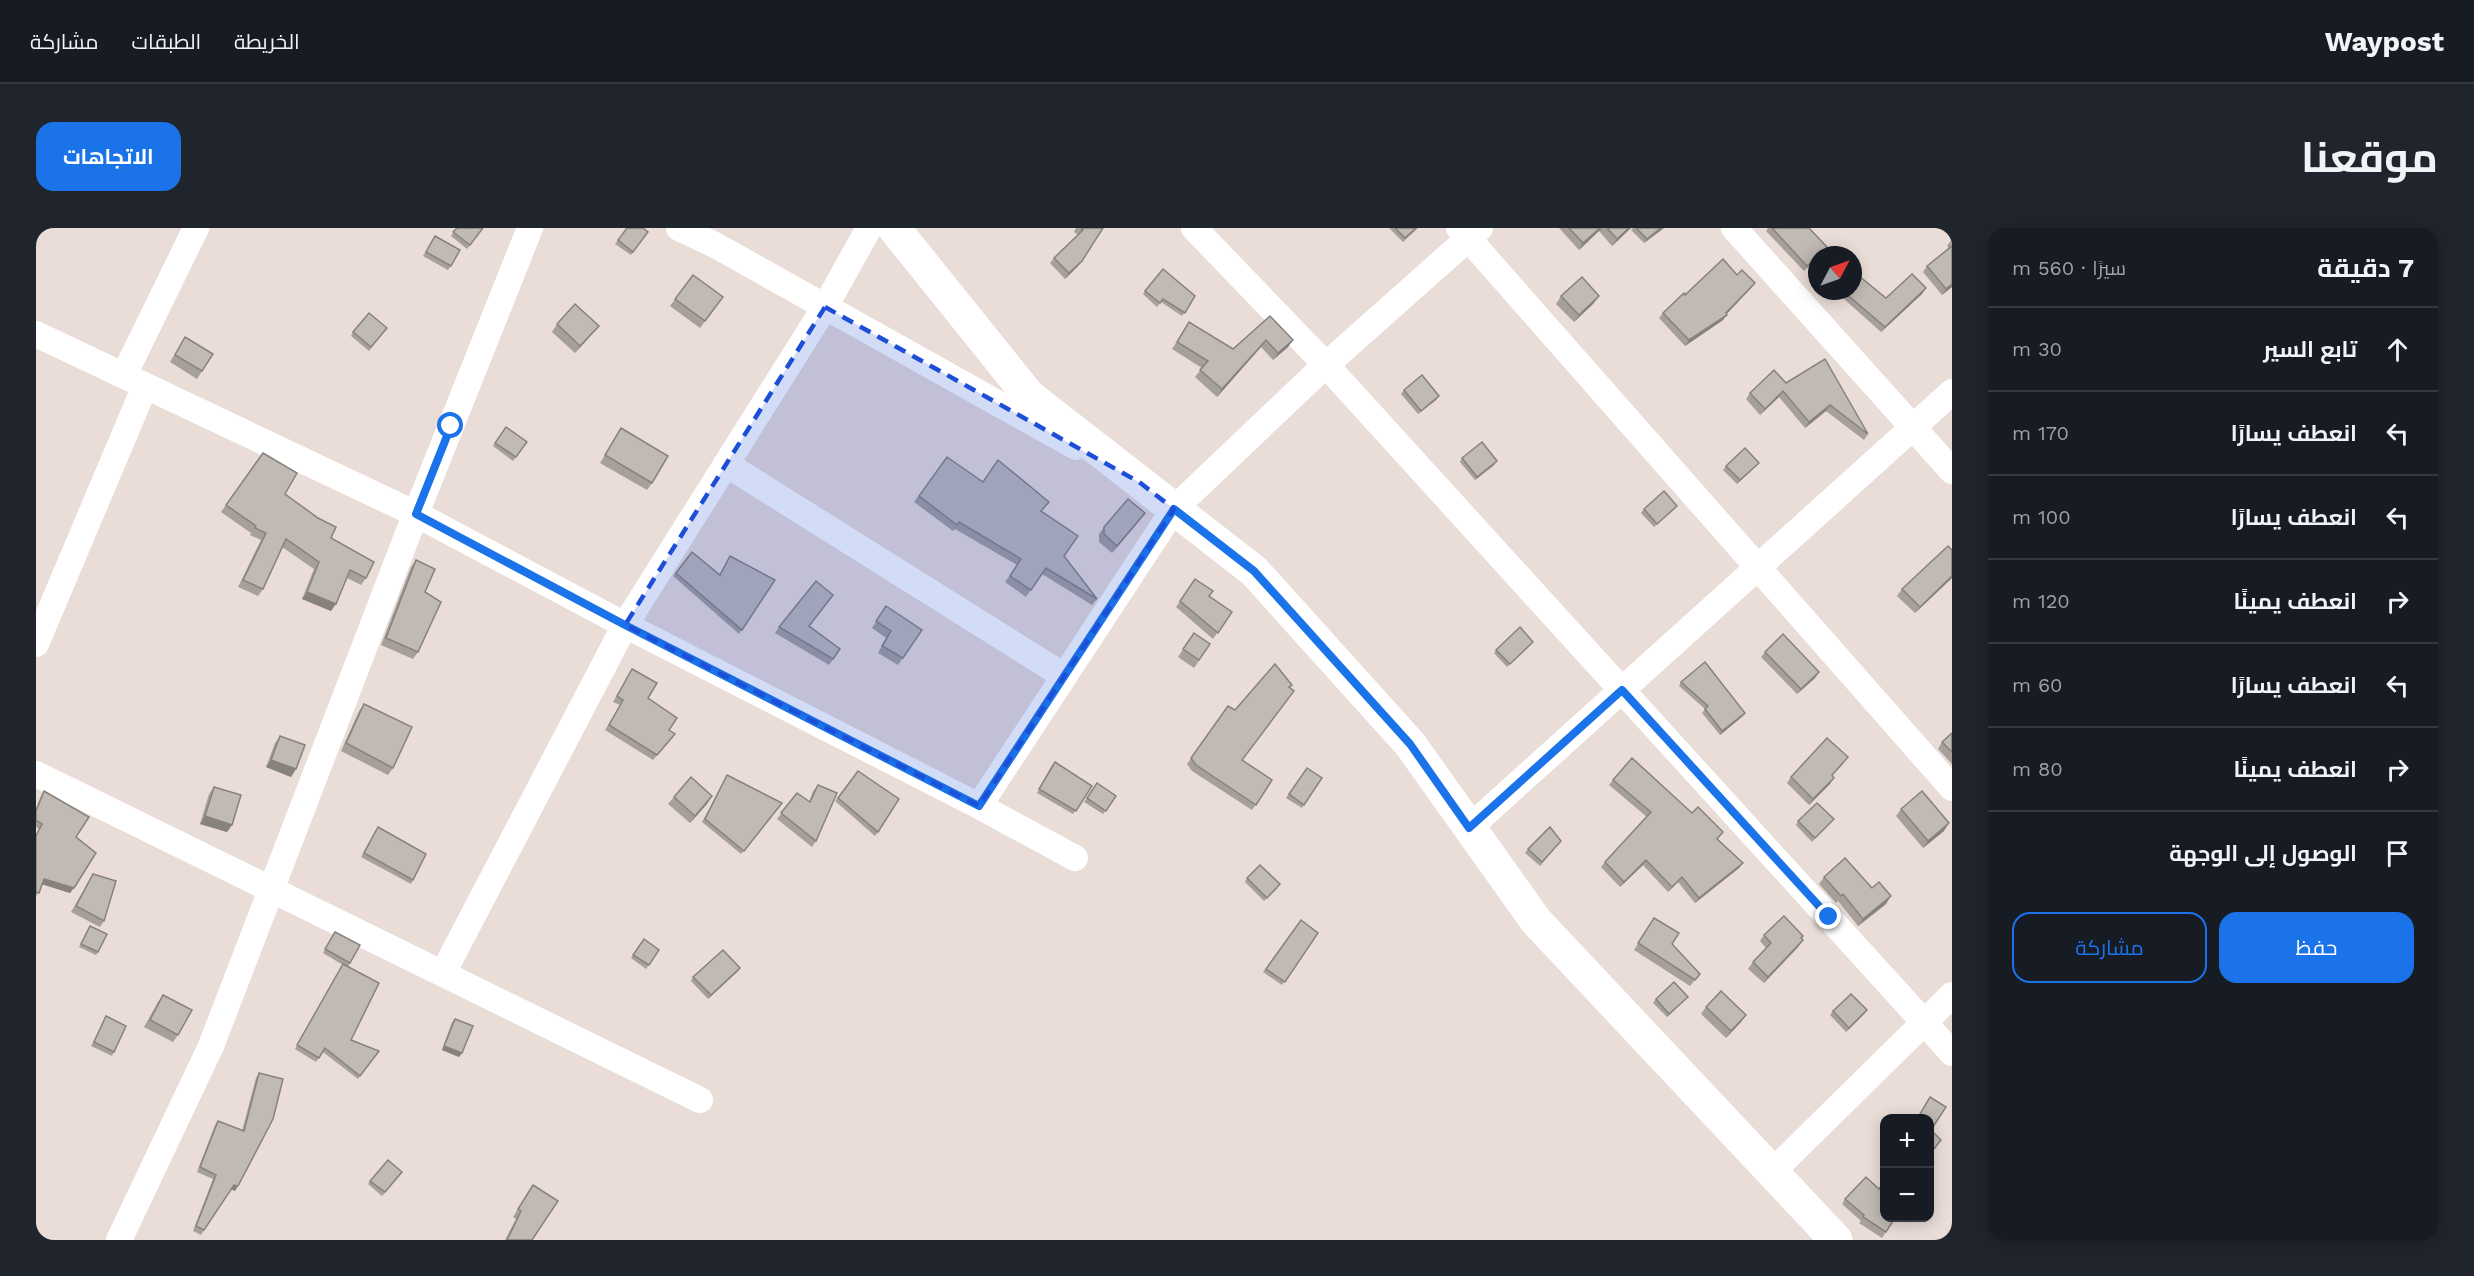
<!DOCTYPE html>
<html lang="ar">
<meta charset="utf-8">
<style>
:root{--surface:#171b24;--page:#20242c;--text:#f1f3f6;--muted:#9ea1a6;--line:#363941;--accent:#1a73e8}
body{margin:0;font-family:"Work Sans",Cairo,sans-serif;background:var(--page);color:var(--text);direction:rtl}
.controls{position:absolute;right:18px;bottom:18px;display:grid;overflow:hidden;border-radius:12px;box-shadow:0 3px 15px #0003}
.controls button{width:54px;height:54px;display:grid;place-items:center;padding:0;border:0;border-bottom:2px solid var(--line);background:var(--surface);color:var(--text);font:30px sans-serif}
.compass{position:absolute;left:1772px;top:18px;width:54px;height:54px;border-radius:50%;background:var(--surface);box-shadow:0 3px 15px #0003;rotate:49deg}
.stop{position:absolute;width:18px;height:18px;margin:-14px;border:4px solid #1a73e8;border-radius:50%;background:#fff}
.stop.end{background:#1a73e8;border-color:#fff;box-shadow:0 2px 6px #0008}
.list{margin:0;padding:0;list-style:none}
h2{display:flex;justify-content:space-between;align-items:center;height:78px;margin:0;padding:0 24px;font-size:26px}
h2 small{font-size:20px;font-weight:400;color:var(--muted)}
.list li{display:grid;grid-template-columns:39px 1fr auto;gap:18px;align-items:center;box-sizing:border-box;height:84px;padding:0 24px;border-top:2px solid var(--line)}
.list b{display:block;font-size:22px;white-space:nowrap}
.list em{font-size:20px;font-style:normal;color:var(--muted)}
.actions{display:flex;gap:12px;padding:18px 24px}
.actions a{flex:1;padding:14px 0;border:2px solid var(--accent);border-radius:18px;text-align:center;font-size:21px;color:var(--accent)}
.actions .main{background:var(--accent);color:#fff}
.icon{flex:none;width:33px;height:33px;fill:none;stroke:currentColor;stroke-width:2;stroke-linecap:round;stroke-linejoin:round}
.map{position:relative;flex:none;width:1916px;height:1012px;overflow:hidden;direction:ltr;border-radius:18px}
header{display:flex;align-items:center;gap:36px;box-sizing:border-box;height:84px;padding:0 30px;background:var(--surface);border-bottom:2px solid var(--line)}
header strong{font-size:28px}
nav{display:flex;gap:33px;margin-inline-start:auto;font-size:21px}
.intro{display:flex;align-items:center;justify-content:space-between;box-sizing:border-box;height:144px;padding:0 36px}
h1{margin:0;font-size:42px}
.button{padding:15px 27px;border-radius:18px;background:var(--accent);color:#fff;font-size:21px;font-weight:700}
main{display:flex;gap:36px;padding:0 36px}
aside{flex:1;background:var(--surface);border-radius:18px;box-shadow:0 3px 15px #0003}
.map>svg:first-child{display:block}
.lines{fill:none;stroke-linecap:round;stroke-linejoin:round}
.street{stroke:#fff;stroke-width:26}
.secondary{stroke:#fff;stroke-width:33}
.wall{fill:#a69f9a}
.shaded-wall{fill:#87827d}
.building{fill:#c1b9b3;stroke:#87827d;stroke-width:1.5}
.route{stroke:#1a73e8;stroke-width:8}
.marked{fill:#1d4ed8;fill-opacity:0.2;stroke:#1d4ed8;stroke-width:4.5;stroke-dasharray:12 8;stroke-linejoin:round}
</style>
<header>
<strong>Waypost</strong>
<nav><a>الخريطة</a><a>الطبقات</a><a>مشاركة</a></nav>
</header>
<div class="intro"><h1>موقعنا</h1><a class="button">الاتجاهات</a></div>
<main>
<aside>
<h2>7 دقيقة<small>سيرًا · 560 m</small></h2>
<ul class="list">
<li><svg class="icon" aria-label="ahead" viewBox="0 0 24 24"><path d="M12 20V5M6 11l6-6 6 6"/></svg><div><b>تابع السير</b></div><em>30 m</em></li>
<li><svg class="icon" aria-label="left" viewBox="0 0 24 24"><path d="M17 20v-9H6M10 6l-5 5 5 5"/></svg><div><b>انعطف يسارًا</b></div><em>170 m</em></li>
<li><svg class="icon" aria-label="left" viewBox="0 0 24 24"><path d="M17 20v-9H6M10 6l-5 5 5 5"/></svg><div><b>انعطف يسارًا</b></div><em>100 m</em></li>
<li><svg class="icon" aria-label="right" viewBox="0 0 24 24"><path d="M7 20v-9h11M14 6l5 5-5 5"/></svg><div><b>انعطف يمينًا</b></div><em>120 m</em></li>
<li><svg class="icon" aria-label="left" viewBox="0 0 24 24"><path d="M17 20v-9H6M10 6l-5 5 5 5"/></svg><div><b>انعطف يسارًا</b></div><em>60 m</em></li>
<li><svg class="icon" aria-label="right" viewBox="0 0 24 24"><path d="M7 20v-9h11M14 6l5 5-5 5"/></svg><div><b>انعطف يمينًا</b></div><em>80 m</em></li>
<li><svg class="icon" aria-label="arrive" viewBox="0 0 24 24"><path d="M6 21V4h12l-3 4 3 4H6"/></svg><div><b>الوصول إلى الوجهة</b></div></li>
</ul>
<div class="actions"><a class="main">حفظ</a><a>مشاركة</a></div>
</aside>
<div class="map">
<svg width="1916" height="1012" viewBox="0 0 1916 1012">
<rect width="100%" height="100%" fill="#eaddd7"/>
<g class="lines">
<g class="street">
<path d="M643,0L679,17L1040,219"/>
<path d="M1158,0L1290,137L1916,825"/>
<path d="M1423,0L1916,560"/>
<path d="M1698,0L1916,243"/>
<path d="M0,106L380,286L589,397L943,578L1039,630"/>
<path d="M88,147L160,0"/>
<path d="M690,236L1028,448"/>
<path d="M0,416L109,158"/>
<path d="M0,546L664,872"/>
<path d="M943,578L1138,281L1282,144L1444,0"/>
<path d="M1433,600L1916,164"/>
<path d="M407,745L589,397L789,79L833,0"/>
<path d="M1735,945L1916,767"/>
<path d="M83,1012L175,818L373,303L494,0"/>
</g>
<path class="secondary" d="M858,0L993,168L1218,343L1374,516L1500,693L1800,1012"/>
</g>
<g class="wall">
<path d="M421,0H447L431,21L415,8Z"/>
<path d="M591,0L612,4L595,27L579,16Z"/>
<path d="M1040,0H1067L1042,38L1029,51L1014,35L1018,30L1042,7L1038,4Z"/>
<path d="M1353,0H1382L1367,14Z"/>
<path d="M1523,0H1595L1576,18L1563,3L1543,22Z"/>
<path d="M1597,0H1628L1608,15L1595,2Z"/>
<path d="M1732,0H1773L1790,20L1781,27V42L1775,36L1768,43L1730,3Z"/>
<path d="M397,11L415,38L412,42L387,28Z"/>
<path d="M1916,11V59L1906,67L1887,44L1891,38L1913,20L1911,18Z"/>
<path d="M657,47L687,69L664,100L634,78Z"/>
<path d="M1701,47L1719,55L1715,60L1690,86L1687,92L1649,118L1623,90L1627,85L1649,67Z"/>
<path d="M1109,63L1159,68L1146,88L1125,74L1121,79L1107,66Z"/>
<path d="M1799,63H1817L1850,70L1886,66L1845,104Z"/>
<path d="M1525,68L1558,75L1538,94L1520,76Z"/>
<path d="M1234,88L1257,112L1252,119L1237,132L1225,119L1181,169L1159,149L1166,140L1136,121L1153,94L1197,121Z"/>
<path d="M521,96L557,105L539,125L516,104Z"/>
<path d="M351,100L333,123L315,108L317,104Z"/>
<path d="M149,109L177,126L161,151L134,134Z"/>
<path d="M1789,131L1832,206L1828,212L1790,183L1769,200L1743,169L1724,187L1710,171L1714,165L1750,155Z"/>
<path d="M1368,162L1403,168L1400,172L1382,186L1365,166Z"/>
<path d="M470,199L491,214L477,233L457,218Z"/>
<path d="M585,200L616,255L611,262L564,235Z"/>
<path d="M227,225L249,266L295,310L330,350L325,357L311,350L295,383L266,371L278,341L246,319L227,361L222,368L202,359L225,312L214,307L215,305L185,284Z"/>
<path d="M911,229L947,254L1006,283L1028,328L1061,371L1056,377L1006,346L990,369L969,354L981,337L919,301L917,303L878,274Z"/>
<path d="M1426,230L1458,237L1439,252L1424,234Z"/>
<path d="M1690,238H1720L1701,256L1687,242Z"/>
<path d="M1608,281H1638L1618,299L1605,285Z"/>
<path d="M1109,285L1076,325L1063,314V306L1068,299Z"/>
<path d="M656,324L683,347L694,328L739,352L703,406L637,348Z"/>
<path d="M380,332L389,364L382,424L377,431L345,417L375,339Z"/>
<path d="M1916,350L1879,385L1861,368L1866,361Z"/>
<path d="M1159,351L1173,368L1196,384L1177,411L1140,379Z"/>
<path d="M850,378L886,402L862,437L842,425L850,410L836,400Z"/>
<path d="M774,398L804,421L793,437L739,405L743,399Z"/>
<path d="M1158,405L1174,416L1158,440L1142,429Z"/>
<path d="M1497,414L1494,417L1471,439L1458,425L1460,422Z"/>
<path d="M1729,424L1783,444L1779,450L1761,466L1725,429Z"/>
<path d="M596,441L612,470L633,502L639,506L617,532L569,502L584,477L577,474Z"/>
<path d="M1645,454L1707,488L1684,507L1666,485L1669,481L1643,458Z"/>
<path d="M1256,457L1206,532L1236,552L1216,582L1156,543L1151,536L1192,478L1199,482Z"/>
<path d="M328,476L357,540L352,547L305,523L323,483Z"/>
<path d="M1916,505V536L1902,521L1906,514Z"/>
<path d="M244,508L260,541L255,549L230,539L239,515Z"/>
<path d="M1808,535L1796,548L1794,556L1773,577L1751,555L1755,549Z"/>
<path d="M1016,537L1056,558L1037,586L1001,565Z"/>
<path d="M1271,540L1286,550L1266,580L1250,570Z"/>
<path d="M822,543L863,571L839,608L799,573Z"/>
<path d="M691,547L746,575L705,626L666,594Z"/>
<path d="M1577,552L1682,611L1707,635L1703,640L1659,675L1642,654L1632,664L1607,637L1584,659L1565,639L1569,634L1611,589L1573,557Z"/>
<path d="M1061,555L1080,568L1067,586L1048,574Z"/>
<path d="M782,557L780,613L776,619L741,591L761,565L773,574L777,563Z"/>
<path d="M178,559L196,597L191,604L164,596L173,566Z"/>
<path d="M8,563L40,609L34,665L6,656L0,669V606L3,601L0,599V580L5,568Z"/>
<path d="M676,568L671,576L654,595L632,576L638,569Z"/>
<path d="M1865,581L1908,603L1887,620L1860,588Z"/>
<path d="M1798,591L1776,614L1760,597L1762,593Z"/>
<path d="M339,603L377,652L375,656L325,629Z"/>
<path d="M1525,613L1504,638L1489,625L1492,621Z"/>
<path d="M57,646L68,693L64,699L35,684Z"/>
<path d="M1788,649L1850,676L1822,698L1802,673L1800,675L1783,656Z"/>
<path d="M1211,650L1242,660L1228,673L1209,654Z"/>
<path d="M1618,690L1659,752L1654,758L1598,722Z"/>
<path d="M1265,692L1282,705L1246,757L1227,744Z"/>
<path d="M54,698L62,724L60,727L43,719Z"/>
<path d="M1728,707L1767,708L1765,711L1767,712L1762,719L1728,755L1712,741L1717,734L1730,720L1724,713Z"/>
<path d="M296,708L314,735L312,739L315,812L343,823L322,851L287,824L280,834L259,821L307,737L287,725Z"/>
<path d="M608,711L623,722L610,741L595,730Z"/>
<path d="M702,743L672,771L655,753L657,749Z"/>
<path d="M127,767L142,807L137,814L108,799L122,774Z"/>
<path d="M1652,769L1649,772L1631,789L1617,775L1620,771Z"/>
<path d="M1670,779L1710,787L1705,794L1690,810L1665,786Z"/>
<path d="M1797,783L1828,786L1810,804L1794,787Z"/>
<path d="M70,788L78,824L76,828L55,818Z"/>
<path d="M419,791L423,829L406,822L416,794Z"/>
<path d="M223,845L199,963L195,961L165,1007L157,1003L177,951L161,944L179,897L182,893L206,903L220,850Z"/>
<path d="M366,944L346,968L332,956L334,953Z"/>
<path d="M492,964L496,1012H469L480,991L477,989Z"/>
<path d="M1809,971L1859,990L1846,1010L1823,995L1825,993L1806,976Z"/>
</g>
<g class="shaded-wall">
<path d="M1564,0H1566L1563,3L1543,22L1547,15Z"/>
<path d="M1593,0H1595L1576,18L1581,11Z"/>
<path d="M1625,0H1628L1608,15L1611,11Z"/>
<path d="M1046,33L1042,38L1029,51L1033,45Z"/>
<path d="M1719,55L1715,60L1687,90L1691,87L1687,92L1649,118L1653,112L1690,85Z"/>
<path d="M1916,56V59L1906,67L1910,61Z"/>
<path d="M1890,60L1886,66L1845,104L1849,99Z"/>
<path d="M1563,68L1558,75L1538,94L1543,87Z"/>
<path d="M563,98L557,105L539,125L544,118Z"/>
<path d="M1230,112L1225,119L1181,169L1186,161Z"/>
<path d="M1257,112L1252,119L1237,132L1242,125Z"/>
<path d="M1747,163L1743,169L1724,187L1729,181Z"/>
<path d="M1403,168L1400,172L1382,186L1385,183Z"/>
<path d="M1794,177L1790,183L1769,200L1773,194Z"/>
<path d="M1461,233L1458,237L1439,252L1441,249Z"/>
<path d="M1723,235L1720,238L1701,256L1704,252Z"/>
<path d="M1109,285L1104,292L1076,325L1081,318Z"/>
<path d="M1916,348V350L1879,385L1884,379Z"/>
<path d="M271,364L300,376L295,383L266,371Z"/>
<path d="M1783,444L1779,450L1761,466L1765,461Z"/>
<path d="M1709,485L1707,488L1684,507L1686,503Z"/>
<path d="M235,532L260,541L255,549L230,539Z"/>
<path d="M1798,550L1794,556L1773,577L1777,571Z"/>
<path d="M676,568L671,576L654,595L659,588Z"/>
<path d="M169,588L196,597L191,604L164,596Z"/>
<path d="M1913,595L1908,603L1887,620L1892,613Z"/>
<path d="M1610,632L1607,637L1584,659L1588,654Z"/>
<path d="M1707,635L1703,640L1659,675L1663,670Z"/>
<path d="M1646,649L1642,654L1632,664L1636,659Z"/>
<path d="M8,651L38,660L34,665L5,656Z"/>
<path d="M1855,668L1850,676L1822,698L1827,691Z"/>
<path d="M1767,712L1762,719L1728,755L1732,749Z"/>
<path d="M704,740L702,743L672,771L675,767Z"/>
<path d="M1652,769L1649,772L1631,789L1633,786Z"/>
<path d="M1831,782L1828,786L1810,804L1813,800Z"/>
<path d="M1710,787L1705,794L1690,810L1695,803Z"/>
<path d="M408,818L426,825L423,829L406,822Z"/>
<path d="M198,957L202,958L199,963L195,961Z"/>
</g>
<g class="building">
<path d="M421,0H447L434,17L417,4Z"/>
<path d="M591,0H607L612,4L597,24L582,12Z"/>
<path d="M1045,0H1067L1046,33L1033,45L1018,30L1047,2Z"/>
<path d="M1359,0H1380L1369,10Z"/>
<path d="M1533,0H1564L1547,15Z"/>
<path d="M1571,0H1593L1581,11Z"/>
<path d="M1600,0H1625L1611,11Z"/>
<path d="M1736,0H1773L1791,19L1790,20L1798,27H1781V33L1779,31L1771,38Z"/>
<path d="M399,8L424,22L415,38L390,24Z"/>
<path d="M1916,18V56L1910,61L1891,38Z"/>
<path d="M1687,31L1701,47L1706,42L1719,55L1690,85L1691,87L1653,112L1627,85L1648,65L1649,67Z"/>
<path d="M1127,41L1159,68L1149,85L1127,71L1124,75L1109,63Z"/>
<path d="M1817,43L1850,70L1876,46L1890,60L1849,99L1807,63H1817Z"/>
<path d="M657,47L687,69L669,93L639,71Z"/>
<path d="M1546,49L1563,68L1543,87L1525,68Z"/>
<path d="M539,76L563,98L544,118L521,96Z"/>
<path d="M333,85L351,100L335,119L317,104Z"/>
<path d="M1234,88L1257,112L1242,125L1230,112L1186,161L1164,142L1172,133L1141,114L1153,94L1197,121Z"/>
<path d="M149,109L177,126L166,143L139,127Z"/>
<path d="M1789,131L1832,206L1794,177L1773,194L1747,163L1729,181L1714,165L1738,142L1750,155Z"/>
<path d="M1386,147L1403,168L1385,183L1368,162Z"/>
<path d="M470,199L491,214L480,229L459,215Z"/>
<path d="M585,200L632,228L616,255L569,227Z"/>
<path d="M1446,214L1461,233L1441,249L1426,230Z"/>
<path d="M1709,220L1723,235L1704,252L1690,238Z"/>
<path d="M227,225L261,245L249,266L282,290L300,299L295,310L338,334L330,350L314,342L300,376L271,364L283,334L250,311L227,361L207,352L230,305L219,300L220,298L190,277Z"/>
<path d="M911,229L947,254L962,232L1013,274L1005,283L1042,308L1028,328L1061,371L1010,340L995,362L974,348L985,331L923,294L921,297L883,268Z"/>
<path d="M1628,263L1641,278L1621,296L1608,281Z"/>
<path d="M1092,271L1109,285L1081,318L1068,306V299Z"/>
<path d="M1912,318L1916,322V348L1884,379L1866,361Z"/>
<path d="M656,324L684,347L694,328L739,352L706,402L640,345Z"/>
<path d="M380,332L399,341L389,364L405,374L382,424L350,410Z"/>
<path d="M1159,351L1177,363L1173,368L1196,384L1182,405L1144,373Z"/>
<path d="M780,353L797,367L773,398L804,421L797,431L743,399Z"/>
<path d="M850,378L886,402L867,430L846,418L855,403L840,393Z"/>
<path d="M1484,399L1497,414L1474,436L1460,422Z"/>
<path d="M1158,405L1174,416L1163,432L1147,421Z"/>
<path d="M1747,406L1783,444L1765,461L1729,424Z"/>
<path d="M1669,434L1709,485L1686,503L1669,481L1672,478L1645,454Z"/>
<path d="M1239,436L1256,457L1253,459L1258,463L1206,532L1236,552L1220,577L1160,537L1155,530L1192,478L1199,482Z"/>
<path d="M596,441L621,455L612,470L641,490L633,502L639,506L621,527L573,497L587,472L581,468Z"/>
<path d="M328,476L376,499L357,540L310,515Z"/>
<path d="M1916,505V524L1906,514Z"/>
<path d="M244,508L269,517L260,541L235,532Z"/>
<path d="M1791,510L1812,529L1796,547L1798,550L1777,571L1755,549Z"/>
<path d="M1596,530L1656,585L1662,579L1687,604L1681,611L1707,635L1663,670L1646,649L1636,659L1610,632L1588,654L1569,634L1615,584L1577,552Z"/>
<path d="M1019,534L1056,558L1040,583L1003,561Z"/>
<path d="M1271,540L1286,550L1268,577L1253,566Z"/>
<path d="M822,543L863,571L842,604L802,570Z"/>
<path d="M691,547L746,575L708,623L669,591Z"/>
<path d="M655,549L676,568L659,588L638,569Z"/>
<path d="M1061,555L1080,568L1070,583L1051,570Z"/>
<path d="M782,557L801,565L780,613L745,585L761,565L774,574Z"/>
<path d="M178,559L205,567L196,597L169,588Z"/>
<path d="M8,563L53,589L40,609L60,625L38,660L8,651L3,665L0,664V608L6,596L0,592V583Z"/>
<path d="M1886,563L1913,595L1892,613L1865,581Z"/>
<path d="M1781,575L1798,591L1779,610L1762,593Z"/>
<path d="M342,599L390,626L377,652L328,625Z"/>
<path d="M1514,599L1525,613L1506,634L1492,621Z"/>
<path d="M1809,630L1836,660L1843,654L1855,668L1827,691L1807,666L1805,668L1788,649Z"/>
<path d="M1224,637L1244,656L1231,670L1211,650Z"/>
<path d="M57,646L80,653L68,693L40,678Z"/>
<path d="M1748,688L1767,708L1765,710L1767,712L1732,749L1717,734L1735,715L1728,707Z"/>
<path d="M1618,690L1643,705L1636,716L1664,746L1659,752L1602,715Z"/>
<path d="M1265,692L1282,705L1249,754L1230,741Z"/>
<path d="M54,698L71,706L62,724L45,716Z"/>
<path d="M299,704L324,717L314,735L289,721Z"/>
<path d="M608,711L623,722L613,737L597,727Z"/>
<path d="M687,722L704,740L675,767L657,749Z"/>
<path d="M307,736L343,755L315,812L343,823L324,848L289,820L283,830L261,817Z"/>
<path d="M1638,754L1652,769L1633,786L1620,771Z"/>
<path d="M1685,763L1710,787L1695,803L1670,779Z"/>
<path d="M1815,766L1831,782L1813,800L1797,783Z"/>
<path d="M127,767L156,782L142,807L114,792Z"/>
<path d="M70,788L90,798L78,824L58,814Z"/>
<path d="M419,791L437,798L426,825L408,818Z"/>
<path d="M223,845L247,851L237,891L202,958L198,957L168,1002L160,998L180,947L164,939L182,893L208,903Z"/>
<path d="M1894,869L1910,879L1895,902L1905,912L1893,927V891H1881Z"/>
<path d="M352,932L366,944L349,964L334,953Z"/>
<path d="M1830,949L1843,961L1848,954V990H1859L1850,1004L1827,989L1828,987L1809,971Z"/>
<path d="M497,957L522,973L496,1012H471L485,983L482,981Z"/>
</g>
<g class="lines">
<path class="route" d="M415,198L380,286L589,397L943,578L1138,281L1218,343L1374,516L1433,600L1586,462L1793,689"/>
</g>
<path class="marked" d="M789,79L1103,254L1138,281L943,578L589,397Z"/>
</svg>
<div class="controls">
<button>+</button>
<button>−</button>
</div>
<svg class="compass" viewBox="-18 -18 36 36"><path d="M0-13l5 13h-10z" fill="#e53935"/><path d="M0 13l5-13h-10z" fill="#9ea1a6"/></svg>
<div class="stop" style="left:415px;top:198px"></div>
<div class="stop end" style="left:1793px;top:689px"></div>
</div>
</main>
